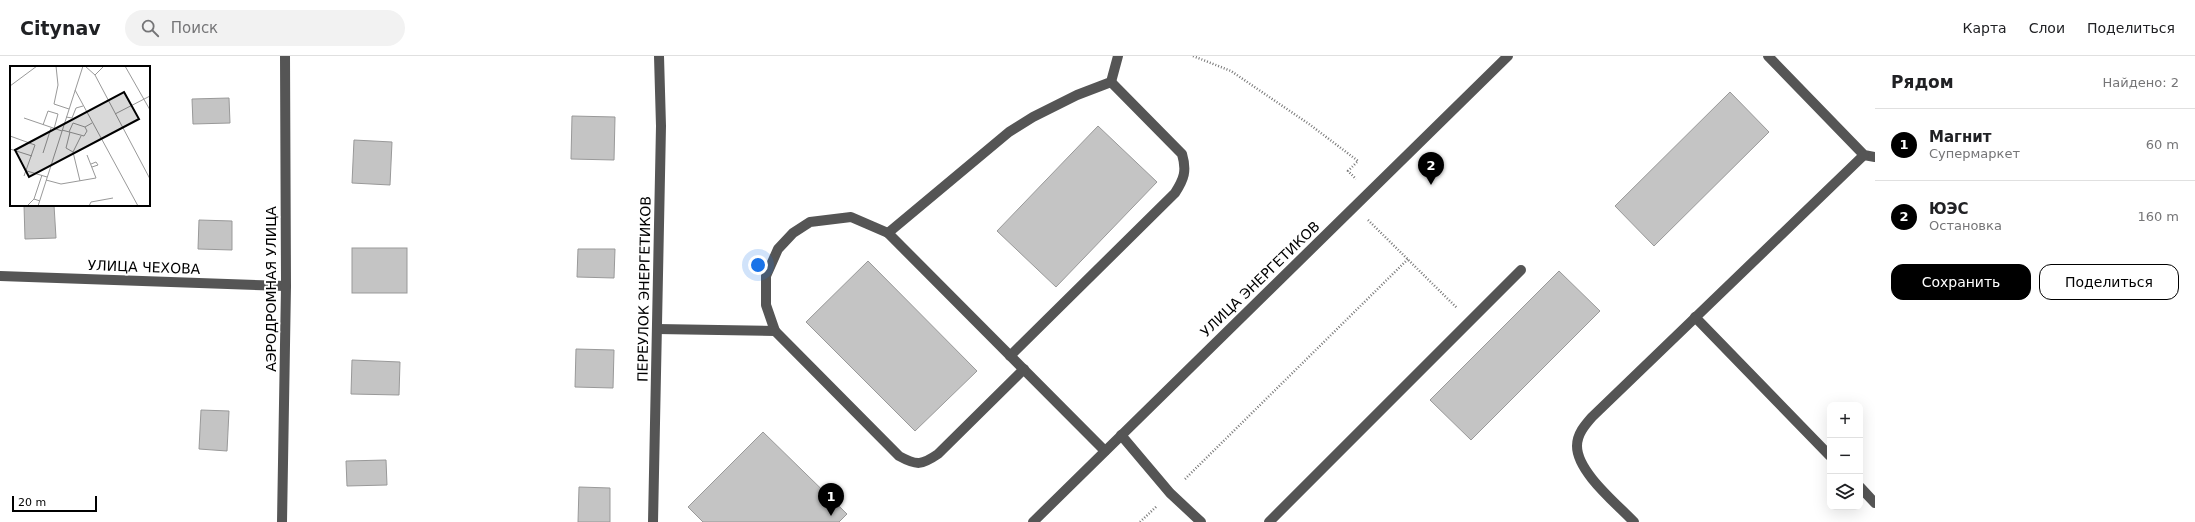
<!DOCTYPE html>
<html lang="ru">
<meta charset="utf-8">
<style>
:root{--surface:#fff;--page:#f2f2f2;--text:#202124;--muted:#757577;--line:#e0e0e0;--accent:#000}
body{margin:0;font-family:"DejaVu Sans",sans-serif;background:var(--page);color:var(--text)}
.controls{position:absolute;right:12px;bottom:12px;display:grid;overflow:hidden;border-radius:8px;box-shadow:0 4px 16px #0002}
.controls button{width:36px;height:36px;display:grid;place-items:center;padding:0;border:0;border-bottom:1px solid var(--line);background:var(--surface);color:var(--text);font:20px sans-serif}
.scale{position:absolute;left:12px;bottom:10px;width:85px;box-sizing:border-box;padding-left:4px;border:2px solid #000;border-top:0;font-size:11px;line-height:14px;white-space:nowrap;color:#000;-webkit-text-stroke:3px #fff;paint-order:stroke}
.you{position:absolute;left:758px;top:209px;width:14px;height:14px;margin:-10px;border:3px solid #fff;border-radius:50%;background:#1a73e8;box-shadow:0 0 0 6px #1a73e833}
.badge{display:grid;place-items:center;width:26px;height:26px;border-radius:50%;background:var(--accent);color:#fff;font-size:13px;font-weight:700}
.pin{position:absolute;translate:-50% -33px;filter:drop-shadow(0 1px 2px #0008)}
.pin::after{content:'';position:absolute;top:21px;width:14px;height:12px;background:inherit;clip-path:polygon(0 0,100% 0,50% 100%)}
.list{margin:0;padding:0;list-style:none}
h2{display:flex;justify-content:space-between;align-items:center;height:52px;margin:0;padding:0 16px;font-size:17px}
h2 small{font-size:13px;font-weight:400;color:var(--muted)}
.list li{display:grid;grid-template-columns:26px 1fr auto;gap:12px;align-items:center;box-sizing:border-box;height:72px;padding:0 16px;border-top:1px solid var(--line)}
.list b{display:block;font-size:15px;white-space:nowrap}
.list p{margin:0;font-size:13px;white-space:nowrap;color:var(--muted)}
.list em{font-size:13px;font-style:normal;color:var(--muted)}
.actions{display:flex;gap:8px;padding:12px 16px}
.actions a{flex:1;padding:9px 0;border:1px solid var(--accent);border-radius:12px;text-align:center;font-size:14px;color:var(--accent)}
.actions .main{background:var(--accent);color:#fff}
.icon{flex:none;width:22px;height:22px;fill:none;stroke:currentColor;stroke-width:2;stroke-linecap:round;stroke-linejoin:round}
.map{position:relative;flex:none;width:1875px;height:466px;overflow:hidden}
header{display:flex;align-items:center;gap:24px;box-sizing:border-box;height:56px;padding:0 20px;background:var(--surface);border-bottom:1px solid var(--line)}
header strong{font-size:19px}
nav{display:flex;gap:22px;margin-inline-start:auto;font-size:14px}
.search{width:280px;height:36px;background:var(--page);display:flex;align-items:center;gap:10px;box-sizing:border-box;padding:0 14px;border-radius:22px;color:var(--muted);font-size:15px}
main{display:flex}
aside{flex:1;background:var(--surface)}
.map>svg:first-child{display:block}
.building{fill:#c4c4c4;stroke:#999}
.lines{fill:none;stroke-linecap:round;stroke-linejoin:round}
.path{stroke:#777;stroke-width:2.5;stroke-dasharray:1 2;stroke-linecap:butt}
.minor{stroke:#555;stroke-width:10}
.labels{text-anchor:middle;dominant-baseline:central;stroke-width:4;stroke-linejoin:round;paint-order:stroke}
.street-label{font-size:14px;fill:#000;stroke:#fff}
.inset-road{fill:none;stroke:#999;stroke-width:1}
.view{fill:#000;fill-opacity:0.15;stroke:#000;stroke-width:2}
.inset-edge{fill:none;stroke:#000;stroke-width:2}
</style>
<header>
<strong>Citynav</strong>
<div class="search"><svg class="icon" aria-label="search" viewBox="0 0 24 24"><circle cx="10" cy="10" r="6"/><path d="M15 15l6 6"/></svg>Поиск</div>
<nav><a>Карта</a><a>Слои</a><a>Поделиться</a></nav>
</header>
<main>
<div class="map">
<svg width="1875" height="466" viewBox="0 0 1875 466">
<rect width="100%" height="100%" fill="#fff"/>
<g class="building">
<path d="M1730,36L1769,76L1654,190L1615,150Z"/>
<path d="M229,42L230,67L193,68L192,43Z"/>
<path d="M572,60L615,61L614,104L571,103Z"/>
<path d="M1098,70L1157,126L1056,231L997,175Z"/>
<path d="M354,84L392,86L390,129L352,127Z"/>
<path d="M24,149H54L56,182L25,183Z"/>
<path d="M199,164L232,165V194L198,193Z"/>
<rect x="352" y="192" width="55" height="45"/>
<path d="M578,193H615L614,222L577,221Z"/>
<path d="M868,205L977,315L915,375L806,266Z"/>
<path d="M1559,215L1600,255L1471,384L1430,344Z"/>
<path d="M576,293L614,294L613,332L575,331Z"/>
<path d="M352,304L400,306L399,339L351,338Z"/>
<path d="M201,354L229,355L227,395L199,393Z"/>
<path d="M763,376L847,458L839,466H703L688,451Z"/>
<path d="M386,404L387,429L347,430L346,405Z"/>
<path d="M579,431L610,432V466H578Z"/>
</g>
<g class="lines">
<g class="path">
<path d="M1193,0L1231,15L1309,68L1358,105L1348,115L1356,123"/>
<path d="M1368,164L1457,252"/>
<path d="M1185,423L1408,203"/>
<path d="M1140,466L1157,450"/>
</g>
<g class="minor">
<path d="M1768,0L1864,99L1875,101"/>
<path d="M888,177L1009,76L1033,61L1077,39L1111,26L1118,0"/>
<path d="M0,220L286,230"/>
<path d="M1695,261L1830,400"/>
<path d="M657,273L775,275L766,249V220L778,193L793,177L810,166L851,161L888,177L1105,395"/>
<path d="M775,275L899,400C917,410 922,409 938,398L1024,313"/>
<path d="M1010,300L1175,137C1184,123 1187,115 1182,98L1111,26"/>
<path d="M1121,379L1170,437L1201,466"/>
<path d="M1860,431L1875,447"/>
<path d="M282,466L286,230L285,0"/>
<path d="M653,466L661,70L659,0"/>
<path d="M1033,466L1508,0"/>
<path d="M1269,466L1521,214"/>
<path d="M1634,466C1617,448 1577,416 1577,390C1577,378 1585,369 1592,361L1864,99"/>
</g>
</g>
<g class="labels">
<g class="street-label">
<text transform="translate(144 211) rotate(2)">УЛИЦА ЧЕХОВА</text>
<text transform="translate(1260 223) rotate(-44)">УЛИЦА ЭНЕРГЕТИКОВ</text>
<text transform="translate(271 233) rotate(-90)">АЭРОДРОМНАЯ УЛИЦА</text>
<text transform="translate(644 233) rotate(-89)">ПЕРЕУЛОК ЭНЕРГЕТИКОВ</text>
</g>
</g>
<g transform="translate(10 10)">
<rect width="140" height="140" fill="#fff"/>
<path class="inset-road" d="M46,0L48,19L44,38L59,43M75,0L85,9L140,113M115,0L140,44M85,9L94,0M0,20L27,0M65,24L128,140M105,48L140,30M56,51L62,52L66,42L73,40M14,52L52,65M33,59L38,45L48,48L44,63M52,64L74,70L77,65L75,61L82,57M59,66L63,57L75,61M60,66L56,82L63,86M0,70L25,79L14,110M0,83L22,90M33,87L41,62M81,98L86,96L88,99L82,101M17,105L37,111M36,114L51,118L86,112L77,89M70,115L63,86L71,70M24,133L32,109M17,140L24,133L30,135M28,140L73,0M79,140L81,136L103,132"/>
<path class="view" d="M114,26L129,53L19,111L5,84Z"/>
<rect width="140" height="140" class="inset-edge"/>
</g>
</svg>
<div class="controls">
<button>+</button>
<button>−</button>
<button><svg class="icon" aria-label="layers" viewBox="0 0 24 24"><path d="M12 4l9 5-9 5-9-5zM3 14l9 5 9-5"/></svg></button>
</div>
<div class="scale">20 m</div>
<div class="you"></div>
<div class="pin badge" style="left:831px;top:460px">1</div>
<div class="pin badge" style="left:1431px;top:129px">2</div>
</div>
<aside>
<h2>Рядом<small>Найдено: 2</small></h2>
<ul class="list">
<li><span class="badge">1</span><div><b>Магнит</b><p>Супермаркет</p></div><em>60 m</em></li>
<li><span class="badge">2</span><div><b>ЮЭС</b><p>Остановка</p></div><em>160 m</em></li>
</ul>
<div class="actions"><a class="main">Сохранить</a><a>Поделиться</a></div>
</aside>
</main>
